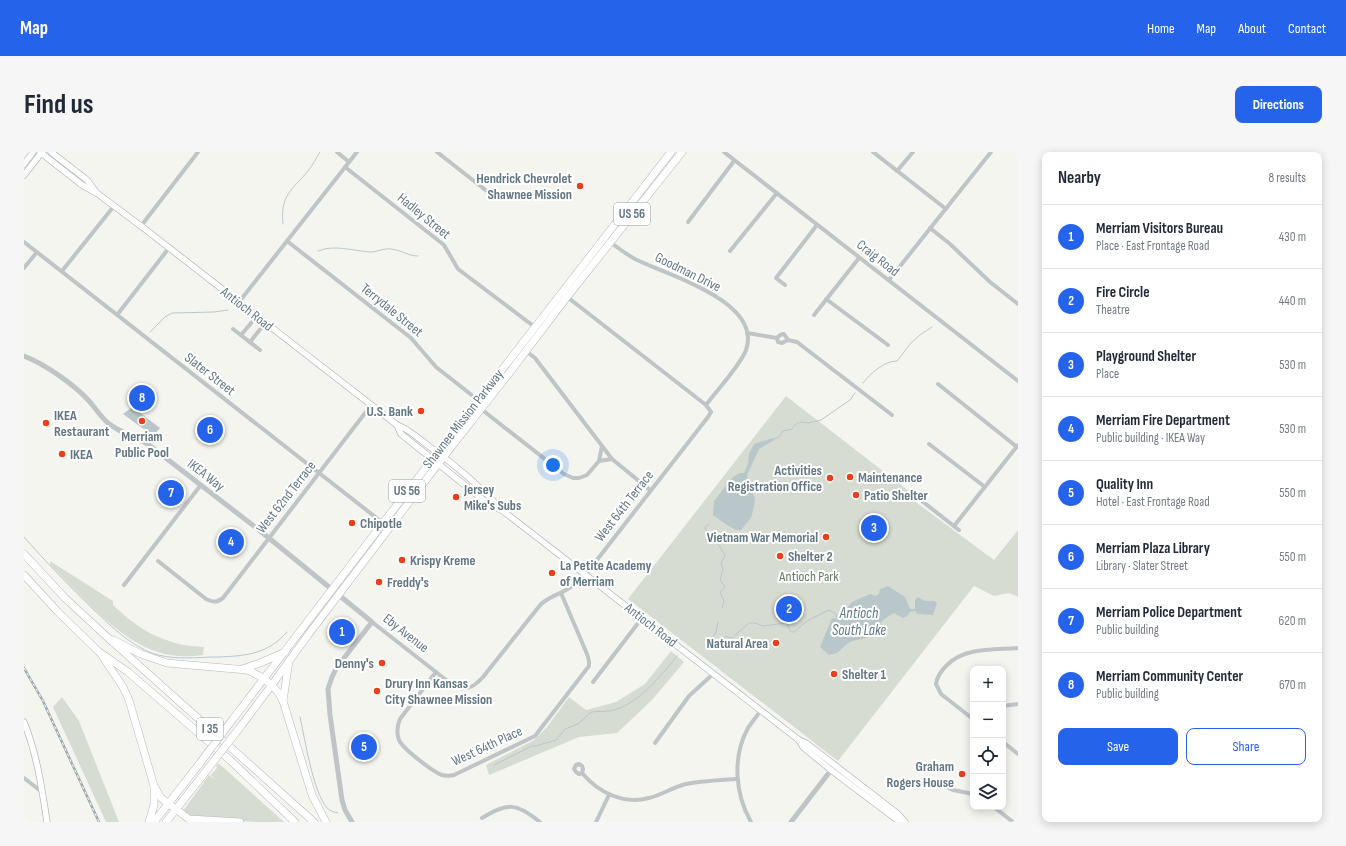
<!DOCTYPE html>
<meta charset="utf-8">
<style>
:root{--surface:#fff;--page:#f6f6f7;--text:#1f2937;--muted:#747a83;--line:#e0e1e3;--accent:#2563eb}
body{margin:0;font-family:"Sofia Sans Condensed",sans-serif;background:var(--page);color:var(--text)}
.controls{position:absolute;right:12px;bottom:12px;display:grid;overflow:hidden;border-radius:8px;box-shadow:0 2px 10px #0003}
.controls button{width:36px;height:36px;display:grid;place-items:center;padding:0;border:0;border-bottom:1px solid var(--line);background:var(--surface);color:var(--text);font:20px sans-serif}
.you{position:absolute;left:529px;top:313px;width:14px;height:14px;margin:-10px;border:3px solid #fff;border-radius:50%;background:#1a73e8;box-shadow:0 0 0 6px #1a73e833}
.badge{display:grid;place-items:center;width:26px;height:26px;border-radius:50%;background:var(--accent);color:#fff;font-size:13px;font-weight:700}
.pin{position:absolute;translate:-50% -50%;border:2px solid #fff;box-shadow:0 1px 4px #0006}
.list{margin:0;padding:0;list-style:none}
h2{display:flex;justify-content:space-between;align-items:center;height:52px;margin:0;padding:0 16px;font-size:17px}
h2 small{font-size:13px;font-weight:400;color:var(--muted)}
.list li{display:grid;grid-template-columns:26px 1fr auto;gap:12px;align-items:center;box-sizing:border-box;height:64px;padding:0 16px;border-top:1px solid var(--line)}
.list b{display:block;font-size:15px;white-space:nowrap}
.list p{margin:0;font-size:13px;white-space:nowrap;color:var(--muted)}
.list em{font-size:13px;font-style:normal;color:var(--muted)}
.actions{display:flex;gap:8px;padding:12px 16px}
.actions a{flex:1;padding:9px 0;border:1px solid var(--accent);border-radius:8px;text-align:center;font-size:14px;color:var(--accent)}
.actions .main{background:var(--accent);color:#fff}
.icon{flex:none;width:22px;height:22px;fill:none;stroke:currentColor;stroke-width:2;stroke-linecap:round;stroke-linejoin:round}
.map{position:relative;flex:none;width:994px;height:670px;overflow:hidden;border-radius:8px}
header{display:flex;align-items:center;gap:24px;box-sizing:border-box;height:56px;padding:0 20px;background:var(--accent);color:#fff}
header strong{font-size:19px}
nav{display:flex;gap:22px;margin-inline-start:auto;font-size:14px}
.intro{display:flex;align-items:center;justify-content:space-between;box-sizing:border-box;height:96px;padding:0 24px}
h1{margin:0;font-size:28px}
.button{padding:10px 18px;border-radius:8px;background:var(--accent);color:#fff;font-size:14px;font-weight:700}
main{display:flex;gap:24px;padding:0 24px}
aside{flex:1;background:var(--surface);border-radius:8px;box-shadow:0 2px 10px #0003}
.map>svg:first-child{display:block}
.green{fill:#d6dcd1}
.water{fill:#b9c7cb}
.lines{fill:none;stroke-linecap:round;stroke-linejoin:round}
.stream{stroke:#b9c7cb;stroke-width:1}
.secondary-casing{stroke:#b4babe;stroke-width:7}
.trunk-casing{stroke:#b4b9bb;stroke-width:8}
.motorway-casing{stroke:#b4b9bb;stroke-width:8}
.minor{stroke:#bfc5c7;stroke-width:4}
.tertiary{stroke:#bfc5c7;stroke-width:5}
.secondary{stroke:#fff;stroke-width:5.5}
.trunk{stroke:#fff;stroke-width:7}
.motorway{stroke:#fff;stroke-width:7}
.rail-casing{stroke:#a0a8ad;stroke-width:2.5}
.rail{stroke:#fff;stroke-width:1;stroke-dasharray:3;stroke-linecap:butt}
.trunk-bridge-casing{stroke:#b4b9bb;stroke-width:8;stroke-linecap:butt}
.trunk-bridge{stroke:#fff;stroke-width:7}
.poi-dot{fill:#eb3e1a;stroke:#fff;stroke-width:1.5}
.labels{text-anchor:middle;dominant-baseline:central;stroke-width:4;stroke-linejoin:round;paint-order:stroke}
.shield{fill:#fff;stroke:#91a0a8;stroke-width:1}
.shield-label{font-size:13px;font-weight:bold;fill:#627783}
.poi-label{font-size:14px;font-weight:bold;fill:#627783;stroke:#fff;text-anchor:start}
.street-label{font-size:14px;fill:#627783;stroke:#fff}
.park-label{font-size:14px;fill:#687a61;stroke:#fff}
.water-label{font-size:15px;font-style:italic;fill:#5e7981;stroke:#fff}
</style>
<header>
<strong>Map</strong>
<nav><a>Home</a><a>Map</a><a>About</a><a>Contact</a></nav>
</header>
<div class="intro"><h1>Find us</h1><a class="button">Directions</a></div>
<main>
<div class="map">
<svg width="994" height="670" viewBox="0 0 994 670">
<rect width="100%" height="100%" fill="#f5f5f0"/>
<g class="green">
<path d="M762,244L886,340L885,344L889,348L970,408L994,378V445L985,441L970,444L950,434L814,609L604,447Z"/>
<path d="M26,409L89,449V453C110,473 126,484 155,492C163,494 172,494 180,495L179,503C165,505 148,505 134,500C94,488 56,442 26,413Z"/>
<path d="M647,499L660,510L628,548L593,581L555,585L465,623L462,613L510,588L523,575L545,545L562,558L592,550L621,532Z"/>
<path d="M38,545L55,569L95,670H82L29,555Z"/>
<path d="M194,612H195L200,616L260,670H234L169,666L159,659L185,623L192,628L187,623L193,616L192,614Z"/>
</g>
<g class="water">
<path d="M107,256L111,257L136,276L129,284L99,262Z"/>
<path d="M749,286L750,288L735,297L723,323L724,331L731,346L730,355L727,366L717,378H712L703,373L689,363L690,349L705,330L709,325L716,321H720L724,312L725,302L730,292Z"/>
<path d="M864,434L881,445L886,457H891V448L894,445L901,449H910L913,451L909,463L893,462L891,459L886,460L882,465L879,466L870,461L859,468L848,482L842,486L828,489L823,492L813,501L805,503L796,495L808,466L813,467L816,465L828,450L846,442L852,444L855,442L856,437Z"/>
</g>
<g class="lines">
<g class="stream">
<path d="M259,72C256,43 268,38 284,19C289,13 292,6 296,0"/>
<path d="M294,99C310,92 329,99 346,100C353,100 360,96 367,97C377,98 384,104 394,104"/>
<path d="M126,180L141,165L148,161L190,160L204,158"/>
<path d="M839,231C847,221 860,209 873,209L887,191L896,183L908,175"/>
<path d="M750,287L755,285L759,279L768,277L773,271L779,270L784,271L797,268L826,248L831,241"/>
<path d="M685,372L681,375L683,382L692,389L701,403L697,411L699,417L696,428L701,435L696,440L700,449L698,456"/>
<path d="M0,385C22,410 45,434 70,458C88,475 109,496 134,503C154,508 174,505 194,505C222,504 244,502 263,480"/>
<path d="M689,486L691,488L697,490L701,484L708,486L725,471H731L739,474L762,471L767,480H770L783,469L805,458L812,462L813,467"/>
<path d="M685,488L689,486L692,480L694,470"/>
<path d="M276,565C281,587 289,640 303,656C306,659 310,660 314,661"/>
<path d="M470,613L508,594H512L532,588L541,577L554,572L567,560C573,559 579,560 585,559C612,555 637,524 653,504"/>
</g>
<g class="secondary-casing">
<g id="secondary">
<path d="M16,0L58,33L74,42L117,74L373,273C385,277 395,287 406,295C431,313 455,333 476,356"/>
<path d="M27,0L63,28L72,40"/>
<path d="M0,12L9,0"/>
<path d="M0,23L18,0"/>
<path d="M373,273L377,282L462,350L479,359L775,588L782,591L874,662L881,670"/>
<path d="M0,570C13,602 18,637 23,670"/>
<path d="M775,588L779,595L807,618L872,667L878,670"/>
</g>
</g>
<g class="trunk-casing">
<g id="trunk">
<path d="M209,567L359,371L647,0"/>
<path d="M217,574L247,534L284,483L414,312L486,220L543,145L658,0"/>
<path d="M130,670L176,611"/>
<path d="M142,670L179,623"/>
</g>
</g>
<g class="motorway-casing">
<g id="motorway">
<path d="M0,402L41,446L82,484L290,670"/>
<path d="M0,423L34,460L74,499L104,520L207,609L271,670"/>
<path d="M89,488L117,502L143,511L223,518C237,523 254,536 259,549L288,643L302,670"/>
<path d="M77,502L99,535L105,548L130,634L137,646L165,667L216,670"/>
<path d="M218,517L236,511L261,500"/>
<path d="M259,549L265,509"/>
<path d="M125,670L130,653V636"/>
</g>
</g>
<g class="minor">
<path d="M313,0L325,10"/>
<path d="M413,0L464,40"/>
<path d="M700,0L994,229"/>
<path d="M849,0L922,57"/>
<path d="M321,15L420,93L434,117L512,176"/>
<path d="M873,19L889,0"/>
<path d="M664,70L710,9"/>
<path d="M117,74L174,0"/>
<path d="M906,76L926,92L966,130L994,152"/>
<path d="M263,89L387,186L412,215L454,248"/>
<path d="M0,90L359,371"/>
<path d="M706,99L753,41"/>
<path d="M0,116L13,100"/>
<path d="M38,119L90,54"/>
<path d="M865,128L967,0"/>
<path d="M761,133L752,126L793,73"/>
<path d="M542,144L682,253"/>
<path d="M802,147L864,193"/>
<path d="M215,150L333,0"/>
<path d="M93,163L145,96"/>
<path d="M790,163L835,106"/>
<path d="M209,177L236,198"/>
<path d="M723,181L753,186L756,183L760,182L764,188L773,190L868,263"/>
<path d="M217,183L233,164"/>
<path d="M753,186L754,190L758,191L764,188"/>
<path d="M226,190L241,171"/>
<path d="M502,199L511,206L588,307L626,338"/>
<path d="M914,232L993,295"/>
<path d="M457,257L540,322L549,326H555L563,323L575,309L588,307"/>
<path d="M905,292L961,335"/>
<path d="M575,309L578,294"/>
<path d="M889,342L935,378"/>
<path d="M930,374L994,293"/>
<path d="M134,409L182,447C189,450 192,451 199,446L348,252"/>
<path d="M100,433L176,334"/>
<path d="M348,470L426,531C441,540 448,537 459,525L517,452C525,445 533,443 542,438C550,434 556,428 562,422L684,265L687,260L682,253C693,238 716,214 722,198C739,149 642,123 611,107C602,102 594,96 586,90"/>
<path d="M412,520L376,567C373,574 372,580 375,588C378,596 409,620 418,623C422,624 426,624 430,623L511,584L565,514V509L563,502L537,441"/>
<path d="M569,530L618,466"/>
<path d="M979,554L994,552"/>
<path d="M949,567L917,542L912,532C913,524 917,519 923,513C941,495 970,498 994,496"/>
<path d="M979,590L994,602"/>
<path d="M631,591L665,544L690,521"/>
<path d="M558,621L555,622L552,620L550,617L552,613L555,612L558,614L559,617L558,621C574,640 599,653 625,646C638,643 649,635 662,632C679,629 697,628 714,627"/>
<path d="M0,626L18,640"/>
<path d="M921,634L929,638L949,642"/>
<path d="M970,655L989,670"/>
<path d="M458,666C485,650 491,651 516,670"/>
<path d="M572,670L585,643"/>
<path d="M727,670C711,642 708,605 724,576C728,570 733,564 737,558"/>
</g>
<g class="tertiary">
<path d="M0,204C21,212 51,233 66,250C72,257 77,265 84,271C96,281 112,285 125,293L235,378L348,470L313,515L308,525L304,537L306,563L318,648L321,658L328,670"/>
<path d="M767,670L811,613"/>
</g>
<use href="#secondary" class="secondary"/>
<use href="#trunk" class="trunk"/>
<use href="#motorway" class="motorway"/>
<g class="rail-casing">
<path id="rail" d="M0,516L19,549L75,670"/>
</g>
<use href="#rail" class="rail"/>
<g class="trunk-bridge-casing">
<g id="trunk-bridge">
<path d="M176,611L209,567"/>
<path d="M179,623L217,574"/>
</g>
</g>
<use href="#trunk-bridge" class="trunk-bridge"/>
</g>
<g class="poi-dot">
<circle cx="556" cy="34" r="4"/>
<circle cx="397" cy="259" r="4"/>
<circle cx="118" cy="269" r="4"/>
<circle cx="22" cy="271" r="4"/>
<circle cx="38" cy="302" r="4"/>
<circle cx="826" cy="325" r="4"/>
<circle cx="806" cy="326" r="4"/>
<circle cx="832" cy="343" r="4"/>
<circle cx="432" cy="345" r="4"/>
<circle cx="328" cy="371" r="4"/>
<circle cx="802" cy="385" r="4"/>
<circle cx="756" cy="404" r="4"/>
<circle cx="378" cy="408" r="4"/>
<circle cx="528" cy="421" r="4"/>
<circle cx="355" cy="430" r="4"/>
<circle cx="752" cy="491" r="4"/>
<circle cx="358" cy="511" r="4"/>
<circle cx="810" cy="522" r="4"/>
<circle cx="353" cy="539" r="4"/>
<circle cx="938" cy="622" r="4"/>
</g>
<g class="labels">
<g class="shield">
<rect x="590" y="51" width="36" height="22" rx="3"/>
<rect x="365" y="328" width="36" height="22" rx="3"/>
<rect x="173" y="566" width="26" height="22" rx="3"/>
</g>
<g class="shield-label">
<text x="608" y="62">US 56</text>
<text x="383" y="339">US 56</text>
<text x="186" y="577">I 35</text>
</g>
<g class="poi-label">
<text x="548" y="26" text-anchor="end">Hendrick Chevrolet<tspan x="548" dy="16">Shawnee Mission</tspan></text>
<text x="389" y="259" text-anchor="end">U.S. Bank</text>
<text x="30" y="263">IKEA<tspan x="30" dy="16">Restaurant</tspan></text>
<text x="118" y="284" text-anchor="middle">Merriam<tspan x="118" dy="16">Public Pool</tspan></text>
<text x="46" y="302">IKEA</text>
<text x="798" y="318" text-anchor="end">Activities<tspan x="798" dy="16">Registration Office</tspan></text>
<text x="834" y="325">Maintenance</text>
<text x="440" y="337">Jersey<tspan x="440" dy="16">Mike's Subs</tspan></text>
<text x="840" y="343">Patio Shelter</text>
<text x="336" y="371">Chipotle</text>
<text x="794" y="385" text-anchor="end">Vietnam War Memorial</text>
<text x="764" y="404">Shelter 2</text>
<text x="386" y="408">Krispy Kreme</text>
<text x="536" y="413">La Petite Academy<tspan x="536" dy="16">of Merriam</tspan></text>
<text x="363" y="430">Freddy's</text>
<text x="744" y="491" text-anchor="end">Natural Area</text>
<text x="350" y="511" text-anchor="end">Denny's</text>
<text x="818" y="522">Shelter 1</text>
<text x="361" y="531">Drury Inn Kansas<tspan x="361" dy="16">City Shawnee Mission</tspan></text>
<text x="930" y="614" text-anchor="end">Graham<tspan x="930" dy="16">Rogers House</tspan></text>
</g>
<g class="street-label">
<text transform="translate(400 64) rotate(39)">Hadley Street</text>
<text transform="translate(854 106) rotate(38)">Craig Road</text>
<text transform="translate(664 120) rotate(26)">Goodman Drive</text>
<text transform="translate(223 157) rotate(38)">Antioch Road</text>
<text transform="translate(368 158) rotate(39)">Terrydale Street</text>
<text transform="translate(186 222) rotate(38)">Slater Street</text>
<text transform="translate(439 267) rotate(-52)">Shawnee Mission Parkway</text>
<text transform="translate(182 323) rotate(38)">IKEA Way</text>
<text transform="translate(262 345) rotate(-52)">West 62nd Terrace</text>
<text transform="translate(600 354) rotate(-52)">West 64th Terrace</text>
<text transform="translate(627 473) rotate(38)">Antioch Road</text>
<text transform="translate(382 481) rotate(38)">Eby Avenue</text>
<text transform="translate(463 594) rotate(-25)">West 64th Place</text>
</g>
<g class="park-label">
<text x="785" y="424">Antioch Park</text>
</g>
<g class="water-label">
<text x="835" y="461">Antioch<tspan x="835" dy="17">South Lake</tspan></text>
</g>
</g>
</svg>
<div class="controls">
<button>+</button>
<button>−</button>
<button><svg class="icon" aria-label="locate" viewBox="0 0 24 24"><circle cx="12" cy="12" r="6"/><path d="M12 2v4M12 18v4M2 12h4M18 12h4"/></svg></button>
<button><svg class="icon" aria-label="layers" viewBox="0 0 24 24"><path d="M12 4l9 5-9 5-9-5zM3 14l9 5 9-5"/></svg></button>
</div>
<div class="you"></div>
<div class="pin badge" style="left:318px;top:480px">1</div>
<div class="pin badge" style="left:765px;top:457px">2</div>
<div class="pin badge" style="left:850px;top:376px">3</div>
<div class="pin badge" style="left:207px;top:390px">4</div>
<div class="pin badge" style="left:340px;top:595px">5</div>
<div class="pin badge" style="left:186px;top:278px">6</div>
<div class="pin badge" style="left:147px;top:341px">7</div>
<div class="pin badge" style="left:118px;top:246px">8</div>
</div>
<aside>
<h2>Nearby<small>8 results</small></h2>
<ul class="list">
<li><span class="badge">1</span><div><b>Merriam Visitors Bureau</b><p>Place · East Frontage Road</p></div><em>430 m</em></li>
<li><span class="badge">2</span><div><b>Fire Circle</b><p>Theatre</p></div><em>440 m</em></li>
<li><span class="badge">3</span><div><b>Playground Shelter</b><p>Place</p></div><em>530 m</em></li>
<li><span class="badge">4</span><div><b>Merriam Fire Department</b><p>Public building · IKEA Way</p></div><em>530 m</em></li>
<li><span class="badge">5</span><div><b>Quality Inn</b><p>Hotel · East Frontage Road</p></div><em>550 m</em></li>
<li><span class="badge">6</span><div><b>Merriam Plaza Library</b><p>Library · Slater Street</p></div><em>550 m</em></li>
<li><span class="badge">7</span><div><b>Merriam Police Department</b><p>Public building</p></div><em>620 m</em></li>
<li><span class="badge">8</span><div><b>Merriam Community Center</b><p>Public building</p></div><em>670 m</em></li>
</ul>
<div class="actions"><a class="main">Save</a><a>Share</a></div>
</aside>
</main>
